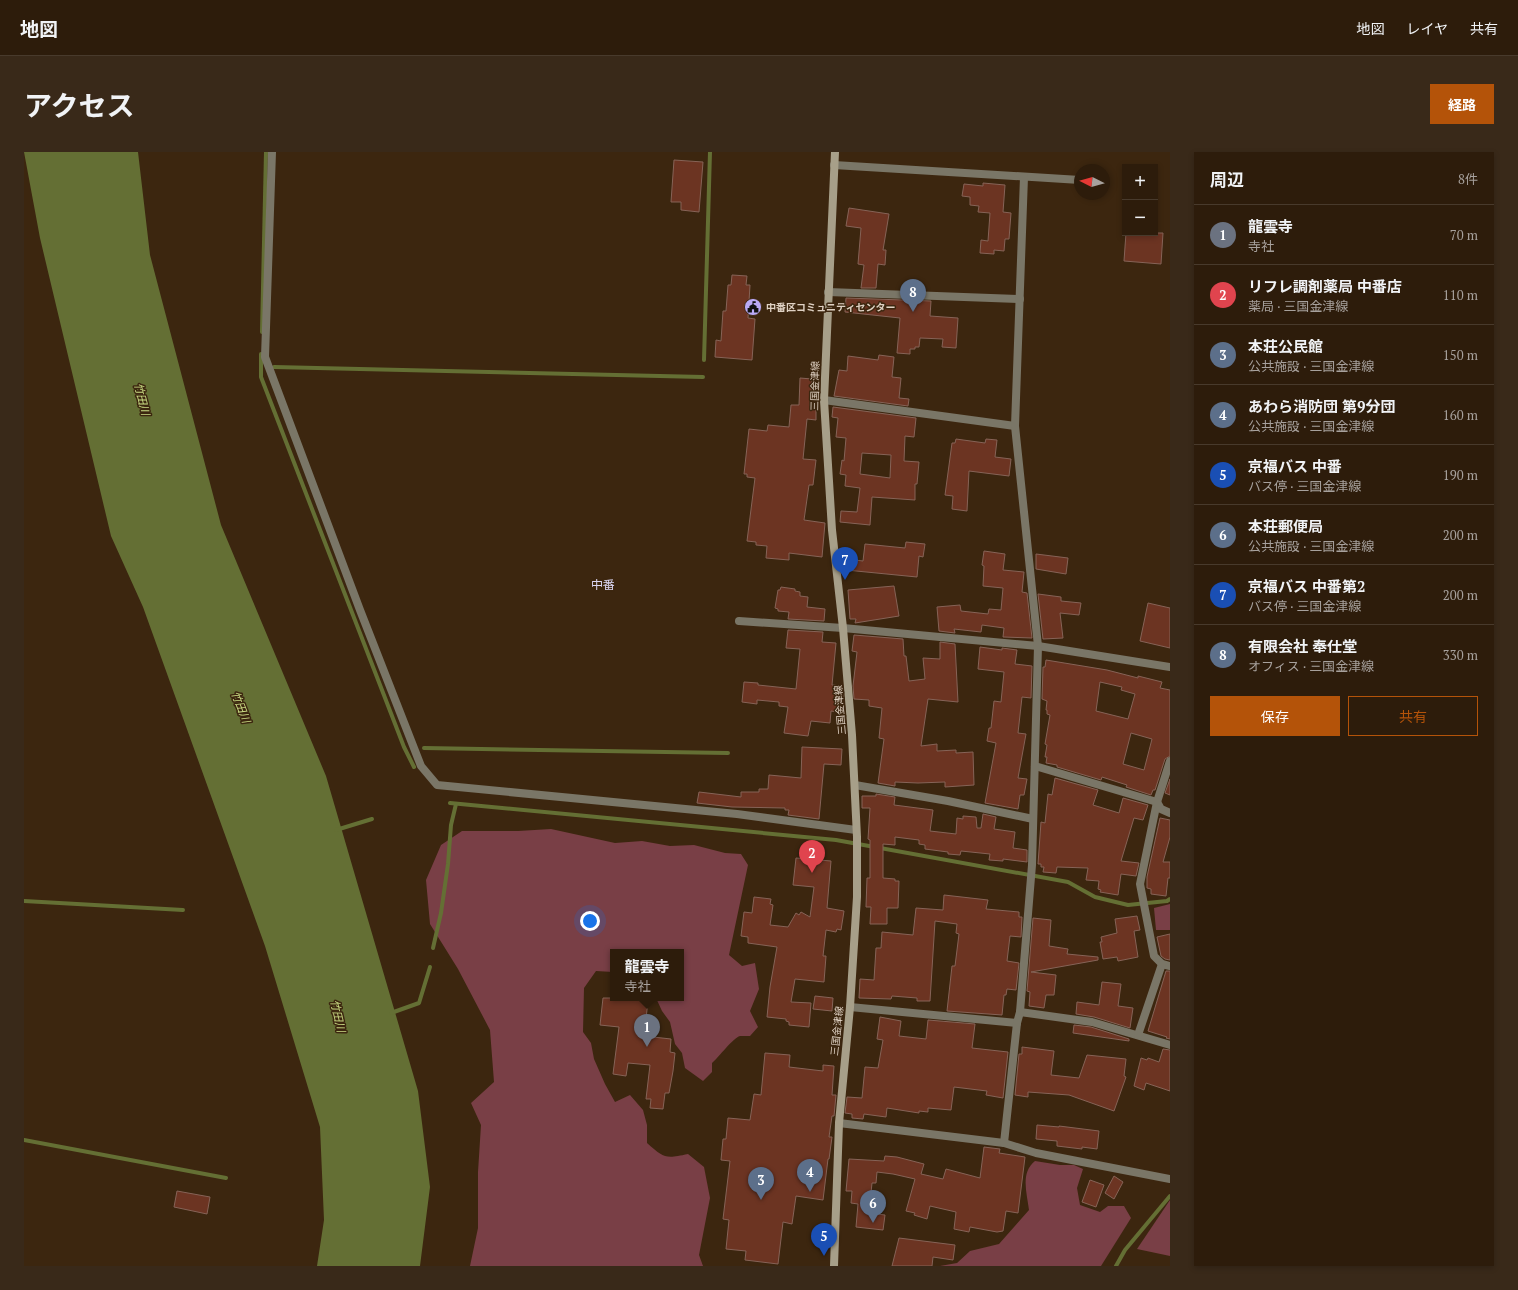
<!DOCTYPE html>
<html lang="ja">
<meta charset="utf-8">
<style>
:root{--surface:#2d1c0b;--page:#392919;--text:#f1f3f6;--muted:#a7a19d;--line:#483a2c;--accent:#b45309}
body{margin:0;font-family:"PT Serif","Noto Sans JP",serif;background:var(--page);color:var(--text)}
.controls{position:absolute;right:12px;top:12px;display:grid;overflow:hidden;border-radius:0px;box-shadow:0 2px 6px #0003}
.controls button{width:36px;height:36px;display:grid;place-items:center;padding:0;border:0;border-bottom:1px solid var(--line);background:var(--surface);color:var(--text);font:20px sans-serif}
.compass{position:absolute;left:1050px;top:12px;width:36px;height:36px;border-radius:50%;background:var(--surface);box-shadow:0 2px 6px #0003;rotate:276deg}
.you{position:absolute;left:566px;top:769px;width:14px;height:14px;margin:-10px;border:3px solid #fff;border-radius:50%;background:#1a73e8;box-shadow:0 0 0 6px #1a73e833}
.badge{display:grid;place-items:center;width:26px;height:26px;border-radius:50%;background:var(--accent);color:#fff;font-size:13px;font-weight:700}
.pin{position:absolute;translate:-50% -33px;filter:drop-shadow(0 1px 2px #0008)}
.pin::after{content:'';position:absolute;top:21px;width:14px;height:12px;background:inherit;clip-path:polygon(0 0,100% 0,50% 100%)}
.popup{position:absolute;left:586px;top:797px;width:74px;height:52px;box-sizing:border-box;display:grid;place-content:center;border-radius:0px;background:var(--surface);filter:drop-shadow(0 1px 3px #0005);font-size:13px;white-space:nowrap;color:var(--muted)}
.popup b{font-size:15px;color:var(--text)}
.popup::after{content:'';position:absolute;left:50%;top:100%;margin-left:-8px;border:8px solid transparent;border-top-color:var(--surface)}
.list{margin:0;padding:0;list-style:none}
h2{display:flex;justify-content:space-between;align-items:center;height:52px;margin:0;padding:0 16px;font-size:17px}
h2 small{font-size:13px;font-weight:400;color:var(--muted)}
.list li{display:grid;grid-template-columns:26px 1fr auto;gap:12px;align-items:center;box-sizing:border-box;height:60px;padding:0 16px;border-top:1px solid var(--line)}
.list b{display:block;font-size:15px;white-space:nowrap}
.list p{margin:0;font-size:13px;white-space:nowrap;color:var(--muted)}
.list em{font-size:13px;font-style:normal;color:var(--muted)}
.actions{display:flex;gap:8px;padding:12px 16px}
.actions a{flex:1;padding:9px 0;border:1px solid var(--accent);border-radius:0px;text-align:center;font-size:14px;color:var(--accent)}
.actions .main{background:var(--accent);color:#fff}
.map{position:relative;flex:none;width:1146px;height:1114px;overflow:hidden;border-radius:0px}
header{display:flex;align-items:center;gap:24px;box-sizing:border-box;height:56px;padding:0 20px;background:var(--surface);border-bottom:1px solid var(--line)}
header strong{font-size:19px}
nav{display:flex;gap:22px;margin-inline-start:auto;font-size:14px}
.intro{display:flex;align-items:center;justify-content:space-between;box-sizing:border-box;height:96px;padding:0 24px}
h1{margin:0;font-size:28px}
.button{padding:10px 18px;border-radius:0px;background:var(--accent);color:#fff;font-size:14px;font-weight:700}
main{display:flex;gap:24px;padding:0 24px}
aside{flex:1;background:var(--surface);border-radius:0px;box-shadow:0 2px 6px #0003}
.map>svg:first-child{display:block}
.green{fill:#793f46}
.water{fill:#646f34}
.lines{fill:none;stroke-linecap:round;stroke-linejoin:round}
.stream{stroke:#646f34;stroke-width:4}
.building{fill:#6c3422;stroke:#866357;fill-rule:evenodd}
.street{stroke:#7a7667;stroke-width:8}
.secondary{stroke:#a79f89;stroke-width:8}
.labels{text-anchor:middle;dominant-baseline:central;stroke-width:3;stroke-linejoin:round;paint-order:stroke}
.poi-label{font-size:10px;font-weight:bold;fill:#dfd1c3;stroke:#3c260f;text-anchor:start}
.street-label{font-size:10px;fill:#dfd1c3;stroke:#3c260f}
.water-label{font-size:11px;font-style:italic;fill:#cadc84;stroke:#3c260f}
.quarter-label{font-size:12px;fill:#dcd7f4;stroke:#3c260f}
</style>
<header>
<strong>地図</strong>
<nav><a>地図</a><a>レイヤ</a><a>共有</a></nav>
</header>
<div class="intro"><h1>アクセス</h1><a class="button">経路</a></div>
<main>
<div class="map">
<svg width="1146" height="1114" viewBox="0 0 1146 1114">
<rect width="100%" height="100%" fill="#3c260f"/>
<g class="green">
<path d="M527,677L591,691L618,689L646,694L670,693L701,701L717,702L724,713L705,803L718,814L731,811L735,837L726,859L734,875L726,884C723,884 719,884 716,884C709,886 695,905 688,911V920L679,929L661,916L658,901L651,892L646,870L638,859L632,846H657V800H589V820L572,819L560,836L559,880L567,891L570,907L581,932L591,950L606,943L619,958L623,973V991C640,1006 641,1007 664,1002L680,1015L686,1046L675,1103L679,1114H446L454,1076V1020L457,973L447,951L470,930L466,878L434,817L406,772L402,728L417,693L438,679H494Z"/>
<path d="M1146,752V778H1132L1130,756Z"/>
<path d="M1011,1009L1036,1013H1050L1059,1017L1053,1036L1056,1053L1076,1060L1084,1054H1100L1107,1066L1077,1114H916L933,1111L946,1099L975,1092L1005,1058C1003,1041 996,1021 1011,1009Z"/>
<path d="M1146,1048V1104L1113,1097Z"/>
</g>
<path class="water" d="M0,0H114L126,103L197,373L302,624L394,939L406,1035L396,1114H293L300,1068L296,975L241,794L119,455L87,384L16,86Z"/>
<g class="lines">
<g class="stream">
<path d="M238,180L242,0"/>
<path d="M237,202V225L380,595L390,615"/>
<path d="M680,208L686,0"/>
<path d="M250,215L679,225"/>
<path d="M400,596L704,601"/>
<path d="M426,651L812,688L1044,730L1071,745L1104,753L1143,749L1146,747"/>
<path d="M312,678L348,667"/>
<path d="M0,749L159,758"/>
<path d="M409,796L417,761L424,712L427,673L432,652"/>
<path d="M367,861L395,851L406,815"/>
<path d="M0,988L202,1026"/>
<path d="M1092,1114L1101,1098L1146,1044"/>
</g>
</g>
<g class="building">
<path d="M650,8L679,10L675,60L657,58V50H647Z"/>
<path d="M959,31L981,33L979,60L987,61L985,87H981L980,99L970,98V102L956,101L957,88L964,89L966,61L954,60L955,54L946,53V45L938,44L940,32L959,34Z"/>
<path d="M825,56L865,62L859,98H862L861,113L854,112L852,136H837L840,113L834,112L837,76L822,74Z"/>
<path d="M1102,81H1139L1137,112L1100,109Z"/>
<path d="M708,123L723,124L722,133H726L724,166L731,167L728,208L691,205L692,188L697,189L699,159H702L704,133H707Z"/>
<path d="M822,146L907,149L906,164L934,166L932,196L918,195L919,187L896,186L895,195H891V197H886V202L873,201L876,166L821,160Z"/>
<path d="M855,203L870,205L868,225L877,226L875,246L885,247L884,254L810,244L815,218L823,219L824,204L854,208Z"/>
<path d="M776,226L788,227L786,254H792V268L783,267L779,307L792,308L789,333H785L780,368L801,371L798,405L765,401V408L742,406L743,394L732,393V390L723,389L731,326L723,325V322H720L725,277L743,279L744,273L765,275L767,253H775Z"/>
<path d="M809,255L892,266L890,285L881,284L880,309L895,310L893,332H891V348L848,345L846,373L816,370L817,359L833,360L836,336L821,334L822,323L816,322L818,308L820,309L822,286L812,285L814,266L808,265ZM838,301L867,303L866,326L836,322Z"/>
<path d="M932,287L961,291L962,287L973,288L971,305L987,307L985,324L945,319L943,359L928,357L929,344L921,343L928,291H931Z"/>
<path d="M882,390L901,392L899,405L895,404L893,425L822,418L823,407L839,409L841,392L881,396Z"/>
<path d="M960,399L981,402L979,418L1000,420L998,440L1003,441L1008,486L979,485L980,476L958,473L957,480L930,477L931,481L915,479L913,455L936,453L937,459L964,462L965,457L977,458L979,436L959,434L960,414L958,413Z"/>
<path d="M1012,402L1044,406L1042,422L1012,417Z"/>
<path d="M870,434L875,464L831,471L832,467H826L824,438Z"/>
<path d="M757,435L771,437V439L776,440V444L784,445L783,455L801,457L800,469L764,467L765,460L754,459V457L751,456L754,438H756Z"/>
<path d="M1014,442L1037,445V449L1057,451L1055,463L1036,461L1039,486L1019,487Z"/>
<path d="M1124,451L1146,456V496L1116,489Z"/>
<path d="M764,478L799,480L798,490L812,491L808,533L818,534L819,546L815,545L814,560L807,559L806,571L787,569L784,584L760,581L764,555L755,554V550L733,548V552L718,550L720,530L734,531V533L772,537L776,497L762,496Z"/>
<path d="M830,483L879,487L880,504H882L885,529L901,527L899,506L916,507V490L931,492L934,550L904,547L897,594L913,592V599L932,598V601L949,600L950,633L921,635V630L894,631L871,630V634L854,631L860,587L855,586L858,556L845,554V548L830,547L829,534L833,500L828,499Z"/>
<path d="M956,495L978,498V496L993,498L991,512L1008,514L1007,546L998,545L994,581L1002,582L994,626L1003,627L1000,643H996L994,657L961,651L972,591L963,589L965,576H967L970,549L977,550L980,520L954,517Z"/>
<path d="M1022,508L1083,518L1114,526V524L1138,530L1136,536L1146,538V604L1141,607L1131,638H1129L1127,643L1102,635L1103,633L1078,625L1077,628L1033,615V613L1022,611L1023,605H1021L1023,593L1021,592L1026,563L1023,562V558H1022L1023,549L1018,547L1019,515H1021ZM1076,530L1098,535L1097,538L1111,542L1104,567L1072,559ZM1107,581L1128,587L1120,618L1099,612Z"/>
<path d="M778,595L818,597L817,613L800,612L795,667L764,663L765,658H761V656L708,655L673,651L675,640L717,645V640H735V637H744L745,623L777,626Z"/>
<path d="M1031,626L1074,638L1069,653L1095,661L1099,646L1124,653L1119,668L1110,666L1097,709L1115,711L1112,724L1097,722L1094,743L1076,740L1077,738L1074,737L1075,729L1062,728L1064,716L1033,715L1032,721L1019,720L1020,715H1017V712H1014L1017,670L1021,671L1024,642L1028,643Z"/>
<path d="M1146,627V643L1141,641Z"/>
<path d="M852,642L871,645L870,653L909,658L906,679L932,682L933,666L939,667V664L952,665L953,676H957L959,662L972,665L970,677L991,680L989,696L1003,698V710L979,707V709L965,708L966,702L937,699L936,703L924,702V700L901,697V693L895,692V688L871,685V693L859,692V726L871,727V729H875L874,756H863V772H846L847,755H842L843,726H846V688L844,687L846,656H838V644H852Z"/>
<path d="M1136,666L1146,668V685L1139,710H1146V726H1144L1142,744L1127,742V737L1123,736V725Z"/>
<path d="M772,706L807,709L803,756L820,759L817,778L813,777L812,780L802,778L799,804H802L800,830L771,827L767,850L787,851L785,875L765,873V870L762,869V867L743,865L746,835L753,795L724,791V785L717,784L720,760L728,761L730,745L747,747L746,752L749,753L746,773L764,775L772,761L775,763L777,760L786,765L790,735L769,733Z"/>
<path d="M920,743L964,748L962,757L995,760V765H998L997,785L986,784L983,809L995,811L992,838L983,837L982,843H980L978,863L923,859L928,814H931L935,782L932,781L933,772L911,769L906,849H893V846L868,844L867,847L835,846L836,827L850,828L852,796H857L858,780L889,783L892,756L919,758Z"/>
<path d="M1113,764L1116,778L1110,779L1114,805L1094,809L1093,805L1079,807L1076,790H1078L1077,785L1093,781L1091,767Z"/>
<path d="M1009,766L1027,768L1025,794L1044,797L1043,802L1074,805V808L1007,820L1032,823L1030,843H1022L1020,856L1005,854L1006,840L1003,839Z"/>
<path d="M1146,782V808L1141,807L1137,804L1133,785Z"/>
<path d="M1142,819H1146V887L1142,886L1143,885L1124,879Z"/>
<path d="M1078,830L1097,832L1094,854L1109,856L1106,876L1070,865L1052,862L1053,850L1075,853Z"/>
<path d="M791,844L809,846L808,859L789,857Z"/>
<path d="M579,846H620V849H624L620,884L647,887L646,900L651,901L649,919L645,941H641L639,957L626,956L627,947H622L626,913L604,911L602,924L589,922L595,875L576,873Z"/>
<path d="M856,865L877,869L875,884L902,887L904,868L951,872L948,896L984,900L979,946L962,943L963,939L930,935L927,958L904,956V960L895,959V961L863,956L862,965L840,962L839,967L828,966V962L821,961L823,945L838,946L841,915L854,916L859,888L853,887Z"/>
<path d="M1050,873L1067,875L1105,887V889L1049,881Z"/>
<path d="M998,895L1030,899L1027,923L1055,926L1063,903L1102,907L1100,924L1102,925L1090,959L1045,943L1004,940V945L991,943L995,902H998Z"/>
<path d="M1139,897L1146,898V939L1122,931L1120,938L1110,934L1117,906L1123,908L1124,906L1135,910Z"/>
<path d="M741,901L766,903L765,915L799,919V913L810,914L808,943H812L810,964H808L805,985H808L805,1007H804L799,1048L772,1044L768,1072L759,1070L754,1112L721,1108L722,1099L702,1097L705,1068L699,1067L706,1009L697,1008L699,987H702L704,966L726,968L730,942L737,943Z"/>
<path d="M1013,973L1035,975V974L1075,979L1073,997L1058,995V997L1033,994V989L1012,987Z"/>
<path d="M960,995L976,997L975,1001L1001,1005L994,1061L982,1059L979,1079L973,1080L946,1075L945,1080L930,1077L932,1060L906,1054L903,1067L890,1063L891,1061L882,1059L891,1027L869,1022L853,1020L852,1031H848L845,1061L861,1063L859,1078L832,1075L834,1052L827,1051L828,1039H822L825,1007L860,1009L861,1004L873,1005L900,1012L897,1022L919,1027L922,1017L956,1026Z"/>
<path d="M1090,1024L1099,1030L1090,1047L1081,1041Z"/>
<path d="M1066,1028L1080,1033L1072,1055L1058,1050Z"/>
<path d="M153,1039L186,1045L183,1062L150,1055Z"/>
<path d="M875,1086L931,1093L929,1108L909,1105L908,1114H868Z"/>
</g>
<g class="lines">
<g class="street">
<path d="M248,0L241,205L336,458L397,614L413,633L713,662L832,678"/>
<path d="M810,13L1056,28"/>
<path d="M804,140L996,147"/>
<path d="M800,248L991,274"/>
<path d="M715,469L819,476L1014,494L1146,515"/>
<path d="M1146,609L1133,650L1116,732L1130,804L1138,812L1146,814"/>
<path d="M1011,614L1133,650L1137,657L1146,661"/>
<path d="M831,633L924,649L1009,667"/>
<path d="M826,855L993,871"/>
<path d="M996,860L1068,870L1146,893"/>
<path d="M1114,883L1138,812"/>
<path d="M815,971L980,991L1012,1001L1146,1027"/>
<path d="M980,991L993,871L996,860L1008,713L1014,494L991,274L1000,25"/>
</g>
<path class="secondary" d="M810,1114L815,971L826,855L833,745V685L828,583L819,476L808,378L800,248L811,0"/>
</g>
<defs>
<g id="civic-disc" transform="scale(0.9)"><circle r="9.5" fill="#baaaf6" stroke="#3c260f"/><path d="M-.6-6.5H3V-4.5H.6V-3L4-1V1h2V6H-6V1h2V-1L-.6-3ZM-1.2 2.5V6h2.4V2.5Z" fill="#111"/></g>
</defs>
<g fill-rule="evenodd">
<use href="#civic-disc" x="729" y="155"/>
</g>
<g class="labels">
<g class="poi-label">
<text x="742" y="155">中番区コミュニティセンター</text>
</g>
<g class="street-label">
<text transform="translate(791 234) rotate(-89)">三国金津線</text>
<text transform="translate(816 558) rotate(-95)">三国金津線</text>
<text transform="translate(813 879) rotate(-84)">三国金津線</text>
</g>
<g class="water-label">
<text transform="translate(118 247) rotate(76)">竹田川</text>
<text transform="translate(217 555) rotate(69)">竹田川</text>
<text transform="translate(314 864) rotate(77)">竹田川</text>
</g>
<g class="quarter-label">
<text x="579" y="432">中番</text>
</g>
</g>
</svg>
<div class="controls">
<button>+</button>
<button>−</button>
</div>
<svg class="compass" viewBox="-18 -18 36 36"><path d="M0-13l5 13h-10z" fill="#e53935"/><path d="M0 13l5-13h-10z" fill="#a7a19d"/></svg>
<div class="you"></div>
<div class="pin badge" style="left:623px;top:895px;background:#6b7280">1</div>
<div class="popup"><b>龍雲寺</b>寺社</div>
<div class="pin badge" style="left:788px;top:721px;background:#e0444e">2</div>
<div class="pin badge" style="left:737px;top:1048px;background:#5c6f8a">3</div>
<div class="pin badge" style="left:786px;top:1040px;background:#5c6f8a">4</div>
<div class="pin badge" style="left:800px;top:1104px;background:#1a4fb4">5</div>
<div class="pin badge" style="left:849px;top:1071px;background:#5c6f8a">6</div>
<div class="pin badge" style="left:821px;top:428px;background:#1a4fb4">7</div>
<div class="pin badge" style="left:889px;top:160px;background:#5c6f8a">8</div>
</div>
<aside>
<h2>周辺<small>8件</small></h2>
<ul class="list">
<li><span class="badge" style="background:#6b7280">1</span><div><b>龍雲寺</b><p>寺社</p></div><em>70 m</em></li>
<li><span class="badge" style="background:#e0444e">2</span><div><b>リフレ調剤薬局 中番店</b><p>薬局 · 三国金津線</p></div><em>110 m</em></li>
<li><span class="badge" style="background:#5c6f8a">3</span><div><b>本荘公民館</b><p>公共施設 · 三国金津線</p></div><em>150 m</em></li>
<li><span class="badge" style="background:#5c6f8a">4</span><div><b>あわら消防団 第9分団</b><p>公共施設 · 三国金津線</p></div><em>160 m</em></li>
<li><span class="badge" style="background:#1a4fb4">5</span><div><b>京福バス 中番</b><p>バス停 · 三国金津線</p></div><em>190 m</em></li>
<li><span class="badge" style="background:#5c6f8a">6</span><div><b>本荘郵便局</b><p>公共施設 · 三国金津線</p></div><em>200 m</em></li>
<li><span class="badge" style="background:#1a4fb4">7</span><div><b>京福バス 中番第2</b><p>バス停 · 三国金津線</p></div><em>200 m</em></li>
<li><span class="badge" style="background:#5c6f8a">8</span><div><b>有限会社 奉仕堂</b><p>オフィス · 三国金津線</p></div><em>330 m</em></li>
</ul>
<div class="actions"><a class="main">保存</a><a>共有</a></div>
</aside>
</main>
